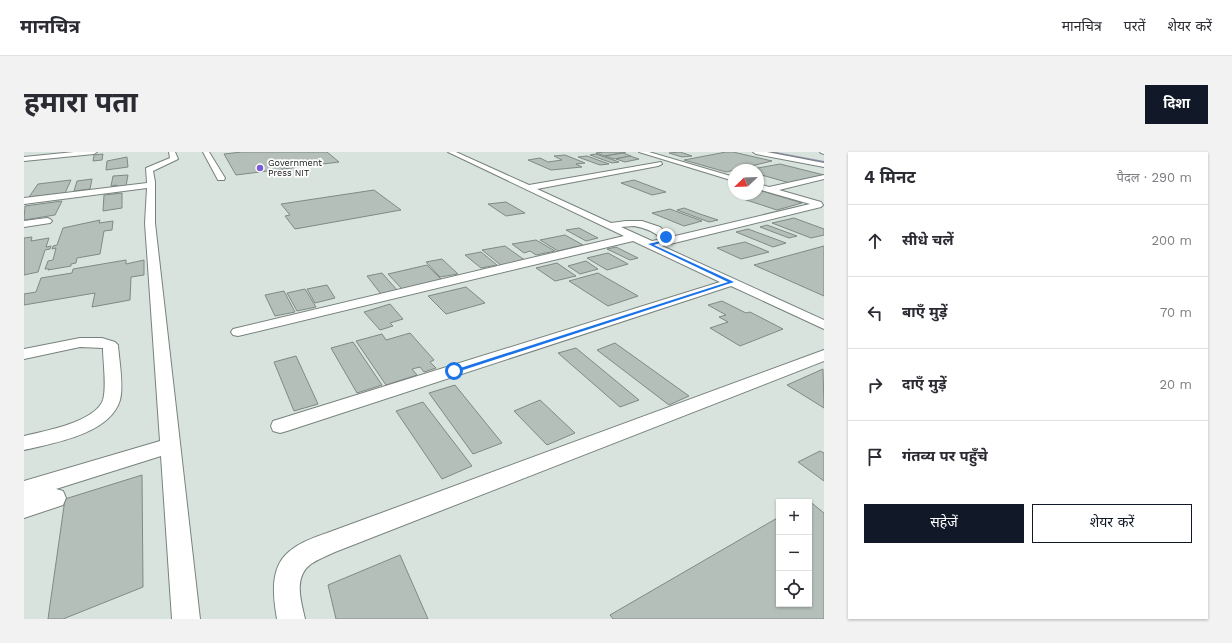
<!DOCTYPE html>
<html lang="hi">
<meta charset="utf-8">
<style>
:root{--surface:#fff;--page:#f2f2f3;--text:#2b2b33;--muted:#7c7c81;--line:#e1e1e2;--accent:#111827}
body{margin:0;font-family:"Work Sans","Noto Sans Devanagari",sans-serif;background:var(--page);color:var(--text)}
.controls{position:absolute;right:12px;bottom:12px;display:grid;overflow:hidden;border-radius:0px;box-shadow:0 1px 3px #0004}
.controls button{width:36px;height:36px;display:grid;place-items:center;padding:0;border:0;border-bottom:1px solid var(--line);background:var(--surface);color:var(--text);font:20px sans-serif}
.compass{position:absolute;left:704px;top:12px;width:36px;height:36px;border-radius:50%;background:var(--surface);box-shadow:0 1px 3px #0004;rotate:247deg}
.stop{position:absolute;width:12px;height:12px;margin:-9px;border:3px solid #1a73e8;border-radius:50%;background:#fff}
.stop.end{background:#1a73e8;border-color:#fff;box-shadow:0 1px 4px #0008}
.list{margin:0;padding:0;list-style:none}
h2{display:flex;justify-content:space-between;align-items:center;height:52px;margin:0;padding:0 16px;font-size:17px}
h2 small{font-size:13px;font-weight:400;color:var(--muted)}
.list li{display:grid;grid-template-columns:26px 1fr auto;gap:12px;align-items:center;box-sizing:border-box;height:72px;padding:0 16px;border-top:1px solid var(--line)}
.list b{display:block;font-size:15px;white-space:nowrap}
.list em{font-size:13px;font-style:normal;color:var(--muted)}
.actions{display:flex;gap:8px;padding:12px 16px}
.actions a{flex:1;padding:9px 0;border:1px solid var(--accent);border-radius:0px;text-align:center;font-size:14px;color:var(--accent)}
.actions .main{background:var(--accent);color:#fff}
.icon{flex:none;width:22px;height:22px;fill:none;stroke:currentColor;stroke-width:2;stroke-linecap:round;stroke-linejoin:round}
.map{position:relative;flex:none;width:800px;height:467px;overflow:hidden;border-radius:0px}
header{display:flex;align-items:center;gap:24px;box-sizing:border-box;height:56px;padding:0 20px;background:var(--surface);border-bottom:1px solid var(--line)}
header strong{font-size:19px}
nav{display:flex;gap:22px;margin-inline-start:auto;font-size:14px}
.intro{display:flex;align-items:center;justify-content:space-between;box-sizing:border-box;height:96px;padding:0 24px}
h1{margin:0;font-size:28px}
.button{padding:10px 18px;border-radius:0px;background:var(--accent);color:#fff;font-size:14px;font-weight:700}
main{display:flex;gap:24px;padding:0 24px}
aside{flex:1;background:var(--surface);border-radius:0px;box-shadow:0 1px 3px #0004}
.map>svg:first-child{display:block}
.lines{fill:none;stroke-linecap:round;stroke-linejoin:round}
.canal{fill:#928eb3;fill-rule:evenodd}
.building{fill:#b4bfb9;stroke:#808a85}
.minor-casing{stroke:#78827d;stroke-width:2}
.minor{fill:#fff;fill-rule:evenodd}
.route{fill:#1a73e8}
.poi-dot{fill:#795bd6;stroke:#fff;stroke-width:1.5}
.labels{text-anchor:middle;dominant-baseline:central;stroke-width:3.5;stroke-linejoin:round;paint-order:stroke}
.far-poi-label{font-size:9px;fill:#0d110f;stroke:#fff;text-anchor:start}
</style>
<header>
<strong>मानचित्र</strong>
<nav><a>मानचित्र</a><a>परतें</a><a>शेयर करें</a></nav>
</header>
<div class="intro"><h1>हमारा पता</h1><a class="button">दिशा</a></div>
<main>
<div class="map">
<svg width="800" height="467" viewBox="0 0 800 467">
<rect width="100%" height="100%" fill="#d8e3dd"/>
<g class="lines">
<path class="canal" d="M740,0H752L800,9V13Z"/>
</g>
<g class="building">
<path d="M218,0H303L315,10L212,23L200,2Z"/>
<path d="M580,0H602L581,4L572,1Z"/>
<path d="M656,0L668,4L658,5L645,1Z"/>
<path d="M702,0H709L748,9L702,20L660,8Z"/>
<path d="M599,1L607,4L590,7L581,4Z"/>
<path d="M79,2L78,8L69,9L70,3Z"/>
<path d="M572,2L595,10L588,11L566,3Z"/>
<path d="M541,3L561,11L552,12L558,15L527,18L504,8L516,6L524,10L538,8L530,4Z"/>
<path d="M563,4L585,12L576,13L554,5Z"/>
<path d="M606,4L615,7L601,10L592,7Z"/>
<path d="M103,5L104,15L82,18L83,9Z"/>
<path d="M756,12L800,23L766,31L734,22V18H723Z"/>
<path d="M104,23L102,34L93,35V33L87,34L89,24Z"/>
<path d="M68,27L66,37L50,39L53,29Z"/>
<path d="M47,28L41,41L5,45L14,32Z"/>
<path d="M610,28L642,40L628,43L597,31Z"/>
<path d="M350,38L377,58L271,77L261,64L266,63L257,52Z"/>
<path d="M738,39L778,51L753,58L713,45L734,42V40Z"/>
<path d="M98,41V56L79,59L80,43Z"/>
<path d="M38,49L31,63L0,68L1,54Z"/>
<path d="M482,50L501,61L482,64L464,52Z"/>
<path d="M660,56L676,62L694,68L685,70L653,58Z"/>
<path d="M646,57L678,69L660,74L628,61Z"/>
<path d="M770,66L800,77V83L787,86L748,71Z"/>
<path d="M76,68L75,71L89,69L88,78L80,79L76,102L53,106L52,111L47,112V114L24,118L25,117H21L24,109L29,108L32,96L28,97L29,94L33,93L39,76Z"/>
<path d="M743,73L773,84L765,86L736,75Z"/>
<path d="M555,76L574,86L562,89L542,78Z"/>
<path d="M724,77L762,91L749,95L712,80Z"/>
<path d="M541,83L559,93L534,99L516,88Z"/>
<path d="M8,85L7,89L25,86L22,95L27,94L26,97L21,98L14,120L0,123V86Z"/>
<path d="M512,88L531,99L512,103L506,99L500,101L488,92Z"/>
<path d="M721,90L745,100L717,107L693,96Z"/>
<path d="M481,94L502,109L478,114L458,98Z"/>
<path d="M800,94V144L730,113Z"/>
<path d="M592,95L614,106L606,108L583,97Z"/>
<path d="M457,100L473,113L457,116L441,103Z"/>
<path d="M584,101L604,112L583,118L563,106Z"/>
<path d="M418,107L434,122L416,125L402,110Z"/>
<path d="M102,108V112L120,108V123L107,125L106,148L68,155L71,141L0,153V142L12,140L17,126L48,121L49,117Z"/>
<path d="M562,109L574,117L556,122L544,114Z"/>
<path d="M533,111L552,124L531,129L512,116Z"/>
<path d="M403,113L418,128L378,137L364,122Z"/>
<path d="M358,121L373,138L357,142L343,124Z"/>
<path d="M574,121L614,144L584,154L545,129Z"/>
<path d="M303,133L311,146L291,151L283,137Z"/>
<path d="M442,135L461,151L422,162L404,144Z"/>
<path d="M281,137L292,155L273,159L263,141Z"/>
<path d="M260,139L271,160L251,164L241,143Z"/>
<path d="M698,149L722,161L726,160L759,177L716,194L686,176L704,170L695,165L702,163L684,153Z"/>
<path d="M366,152L379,167L366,171L369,174L356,178L340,160Z"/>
<path d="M386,181L410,208L406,210L412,216L400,220L396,215L388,217L393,223L362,233L332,189L358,182L362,188Z"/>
<path d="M329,190L358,233L333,241L307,196Z"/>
<path d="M591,191L665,244L645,253L573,198Z"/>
<path d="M552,196L615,248L596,255L534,201Z"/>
<path d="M272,204L294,252L270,259L250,210Z"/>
<path d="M799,217L800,256L763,233Z"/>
<path d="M431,233L478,291L449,302L405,241Z"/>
<path d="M516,248L551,281L523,293L490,259Z"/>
<path d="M399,250L448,314L418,327L372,259Z"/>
<path d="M796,299L800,301V329L774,310Z"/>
<path d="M118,323L119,435L39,467H24L41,347Z"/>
<path d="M784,348L800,361V467H589L586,463L755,365V452H785V350H781Z"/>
<path d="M376,403L404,467H312L304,433Z"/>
</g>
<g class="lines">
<g class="minor-casing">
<g id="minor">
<path d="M50,0H73L70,2L0,9V5Z"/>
<path d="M145,0H151L154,7L152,8L129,19L131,30V71L176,467H148L137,304L32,337L39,339L42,346L39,353L0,366V329L136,289L121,71L123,36L0,52V46L123,31L122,16L146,6Z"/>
<path d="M179,0H185L201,26L200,28H194Z"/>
<path d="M424,0H432L505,33L637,10L638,12L634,14L513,37L587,71L602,69H618L636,75L647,85L786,52L734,37V32L745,35L800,23V27L755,38L797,50L799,53L797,55L638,94L800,168V177L707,134L263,279L256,281L249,279L247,274L249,269L696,130L609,89L214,184L209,183L207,180L209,177L600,84ZM610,74C621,76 630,79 638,87L628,89L597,75Z"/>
<path d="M615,0H625L710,25V29Z"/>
<path d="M729,0H743L800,11V15L732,2Z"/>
<path d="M796,0H800V2L797,1Z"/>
<path d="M23,66L26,67L28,69L26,71L0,75V69Z"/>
<path d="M56,186H78L91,190L94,193C95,208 100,234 96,248C86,282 30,291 0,298V284C21,279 71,270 79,248C83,235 79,210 79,196L56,195L0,207V197Z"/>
<path d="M800,198V209L311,400C303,404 294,407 287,412C269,425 277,449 281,467H253C249,444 245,414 267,398C277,390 291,385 303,381Z"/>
</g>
</g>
<use href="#minor" class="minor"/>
</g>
<path class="route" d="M640,85H643L646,88L630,93L710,130L433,220L427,219L704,130L624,92L641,88Z"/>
<circle class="poi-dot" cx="236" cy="16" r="4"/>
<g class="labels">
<g class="far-poi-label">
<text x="244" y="11">Government<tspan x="244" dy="10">Press NIT</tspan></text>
</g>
</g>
</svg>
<div class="controls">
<button>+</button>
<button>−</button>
<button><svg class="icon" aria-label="locate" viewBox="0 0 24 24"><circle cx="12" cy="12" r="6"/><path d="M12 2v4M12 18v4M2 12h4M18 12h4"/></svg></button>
</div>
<svg class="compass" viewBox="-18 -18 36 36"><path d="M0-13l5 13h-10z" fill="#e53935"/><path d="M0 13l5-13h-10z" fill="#7c7c81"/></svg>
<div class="stop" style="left:430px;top:219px"></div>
<div class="stop end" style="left:642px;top:85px"></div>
</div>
<aside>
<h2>4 मिनट<small>पैदल · 290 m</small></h2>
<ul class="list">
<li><svg class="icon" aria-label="ahead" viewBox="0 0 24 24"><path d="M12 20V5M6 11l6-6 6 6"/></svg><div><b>सीधे चलें</b></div><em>200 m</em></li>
<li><svg class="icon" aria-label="left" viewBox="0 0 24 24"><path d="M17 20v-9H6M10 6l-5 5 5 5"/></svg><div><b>बाएँ मुड़ें</b></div><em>70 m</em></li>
<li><svg class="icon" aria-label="right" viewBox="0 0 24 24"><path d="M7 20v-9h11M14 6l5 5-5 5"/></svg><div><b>दाएँ मुड़ें</b></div><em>20 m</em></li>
<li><svg class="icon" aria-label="arrive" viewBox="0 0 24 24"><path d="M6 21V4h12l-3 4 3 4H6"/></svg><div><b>गंतव्य पर पहुँचे</b></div></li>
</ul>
<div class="actions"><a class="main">सहेजें</a><a>शेयर करें</a></div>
</aside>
</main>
